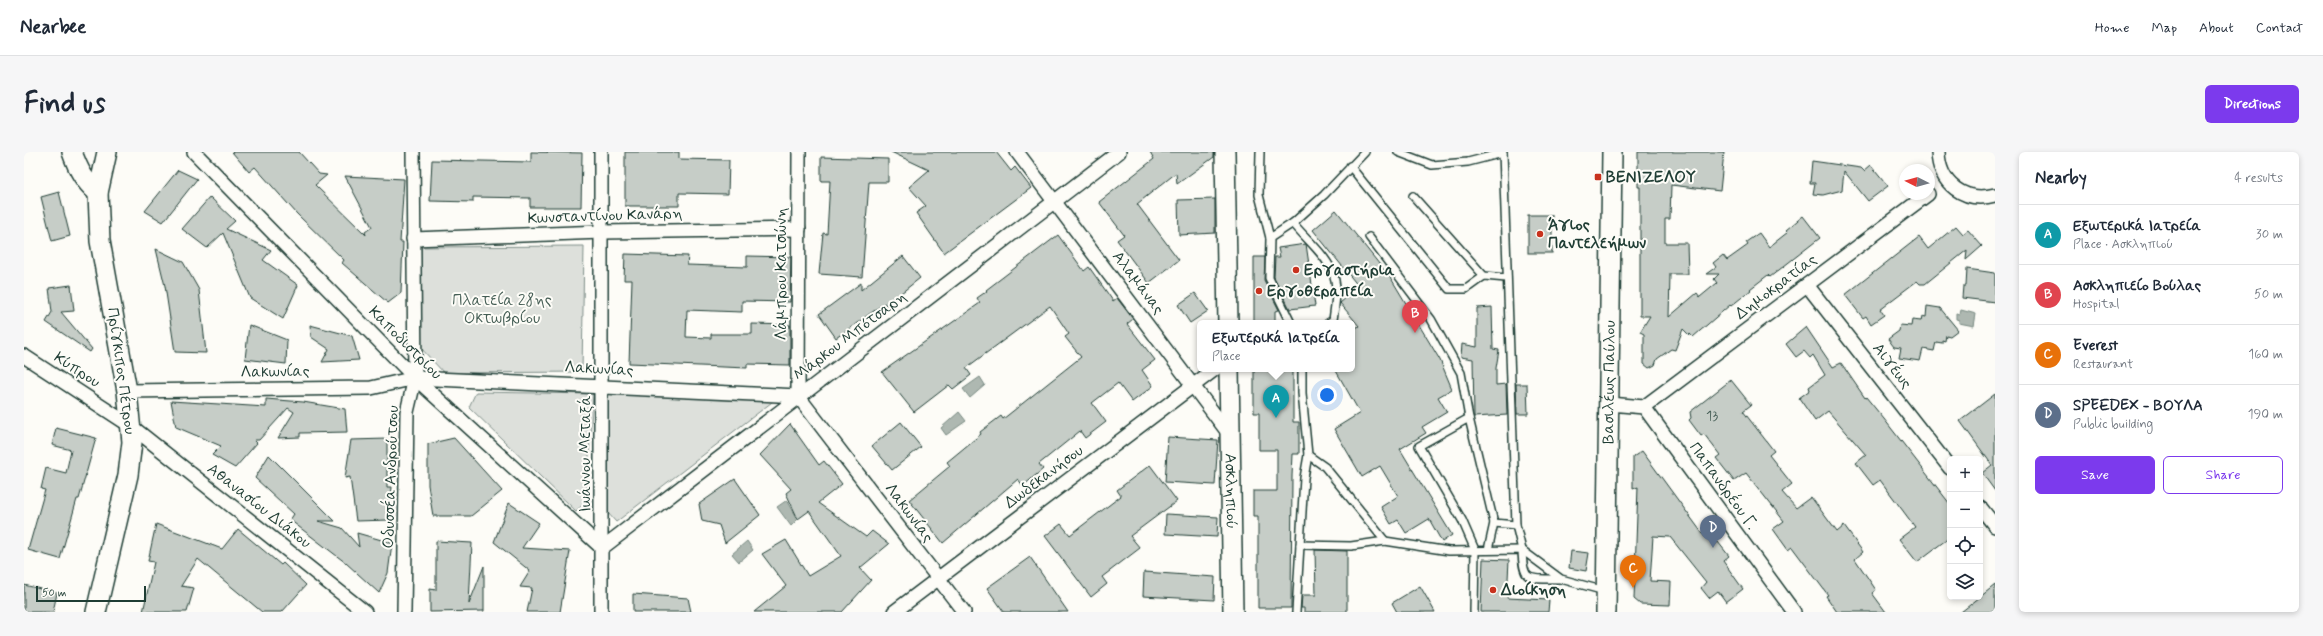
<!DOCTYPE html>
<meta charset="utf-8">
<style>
:root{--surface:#fff;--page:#f6f6f7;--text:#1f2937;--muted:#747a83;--line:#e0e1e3;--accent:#7c3aed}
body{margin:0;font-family:Mynerve,sans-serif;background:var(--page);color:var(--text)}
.controls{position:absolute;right:12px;bottom:12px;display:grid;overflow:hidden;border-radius:6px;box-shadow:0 2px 6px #0003}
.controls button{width:36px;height:36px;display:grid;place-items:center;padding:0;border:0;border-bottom:1px solid var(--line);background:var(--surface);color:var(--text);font:20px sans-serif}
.compass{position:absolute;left:1875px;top:12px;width:36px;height:36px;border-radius:50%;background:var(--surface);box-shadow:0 2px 6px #0003;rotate:276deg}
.scale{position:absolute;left:12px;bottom:10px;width:110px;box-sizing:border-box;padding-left:4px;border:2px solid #1f3d34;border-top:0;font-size:11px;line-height:14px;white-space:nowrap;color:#1f3d34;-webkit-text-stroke:3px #fdfcf7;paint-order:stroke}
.you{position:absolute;left:1303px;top:243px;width:14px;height:14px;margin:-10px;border:3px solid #fff;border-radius:50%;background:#1a73e8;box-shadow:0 0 0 6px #1a73e833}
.badge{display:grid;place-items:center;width:26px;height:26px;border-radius:50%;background:var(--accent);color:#fff;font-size:13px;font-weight:700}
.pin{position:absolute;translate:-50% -33px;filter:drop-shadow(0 1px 2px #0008)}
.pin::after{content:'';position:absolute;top:21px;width:14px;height:12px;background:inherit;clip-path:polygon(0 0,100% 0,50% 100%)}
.popup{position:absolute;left:1173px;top:168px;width:158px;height:52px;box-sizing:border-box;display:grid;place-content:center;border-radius:6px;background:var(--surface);filter:drop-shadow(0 1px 3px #0005);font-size:13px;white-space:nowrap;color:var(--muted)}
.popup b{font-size:15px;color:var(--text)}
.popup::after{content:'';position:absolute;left:50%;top:100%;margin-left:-8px;border:8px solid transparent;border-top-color:var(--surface)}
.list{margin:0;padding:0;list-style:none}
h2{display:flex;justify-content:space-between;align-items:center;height:52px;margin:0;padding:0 16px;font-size:17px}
h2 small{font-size:13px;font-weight:400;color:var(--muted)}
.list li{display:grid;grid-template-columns:26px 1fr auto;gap:12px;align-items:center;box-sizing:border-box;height:60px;padding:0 16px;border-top:1px solid var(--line)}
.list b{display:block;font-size:15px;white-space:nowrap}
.list p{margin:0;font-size:13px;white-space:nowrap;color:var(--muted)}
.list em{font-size:13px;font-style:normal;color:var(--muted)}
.actions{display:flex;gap:8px;padding:12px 16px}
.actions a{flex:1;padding:9px 0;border:1px solid var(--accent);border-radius:6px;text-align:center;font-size:14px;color:var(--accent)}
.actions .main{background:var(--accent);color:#fff}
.icon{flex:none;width:22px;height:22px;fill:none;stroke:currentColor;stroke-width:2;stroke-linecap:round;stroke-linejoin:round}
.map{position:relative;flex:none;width:1971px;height:460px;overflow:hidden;border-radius:6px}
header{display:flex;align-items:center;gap:24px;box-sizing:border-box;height:56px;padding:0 20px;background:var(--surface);border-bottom:1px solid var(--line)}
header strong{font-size:19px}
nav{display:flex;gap:22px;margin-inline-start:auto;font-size:14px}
.intro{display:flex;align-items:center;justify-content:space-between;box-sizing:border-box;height:96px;padding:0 24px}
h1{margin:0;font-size:28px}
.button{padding:10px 18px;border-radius:6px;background:var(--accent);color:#fff;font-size:14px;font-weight:700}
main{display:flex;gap:24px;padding:0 24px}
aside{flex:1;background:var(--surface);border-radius:6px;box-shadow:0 2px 6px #0003}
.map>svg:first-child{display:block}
.green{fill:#dde0db;stroke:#7e8e88}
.water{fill:#aeb8b1;stroke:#75877f}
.building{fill:#c6cdc7;stroke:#1f3d34}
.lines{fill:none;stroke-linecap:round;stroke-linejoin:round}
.lane-casing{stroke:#1f3d34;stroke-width:10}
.street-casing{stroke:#1f3d34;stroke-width:16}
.secondary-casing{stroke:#1f3d34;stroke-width:22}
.lane{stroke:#fdfcf7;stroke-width:7}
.street{stroke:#fdfcf7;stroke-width:13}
.secondary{stroke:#fdfcf7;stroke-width:19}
.poi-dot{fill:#c8321e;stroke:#fdfcf7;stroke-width:1.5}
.labels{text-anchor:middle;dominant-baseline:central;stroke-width:4;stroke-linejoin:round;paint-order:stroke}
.number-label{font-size:14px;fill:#496159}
.poi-label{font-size:16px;font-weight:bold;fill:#1f3d34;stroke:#fdfcf7;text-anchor:start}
.street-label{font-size:16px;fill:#1f3d34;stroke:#fdfcf7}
.park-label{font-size:16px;fill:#455e55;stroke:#fdfcf7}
</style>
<header>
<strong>Nearbee</strong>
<nav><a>Home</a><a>Map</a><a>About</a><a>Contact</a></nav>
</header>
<div class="intro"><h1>Find us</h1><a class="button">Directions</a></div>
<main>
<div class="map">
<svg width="1971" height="460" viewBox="0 0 1971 460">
<rect width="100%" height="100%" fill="#fdfcf7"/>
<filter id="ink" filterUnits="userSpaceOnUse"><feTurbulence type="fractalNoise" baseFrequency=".025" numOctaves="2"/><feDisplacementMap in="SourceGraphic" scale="8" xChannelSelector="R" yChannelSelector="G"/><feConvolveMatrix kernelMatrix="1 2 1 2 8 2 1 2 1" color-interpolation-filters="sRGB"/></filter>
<g filter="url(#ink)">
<g class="green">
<path d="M560,94L558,220L420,221L396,195L397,95Z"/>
<path d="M452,240L569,242L562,350L552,359L445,255Z"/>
<path d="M582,242L752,247L592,370L584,361Z"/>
</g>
<g class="water">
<path d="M1937,158L1952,162L1950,174L1935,171V168L1932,167V161L1936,162Z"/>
<path d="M956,225L961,233L946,246L939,237Z"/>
<path d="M935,260L942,269L922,283L917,276Z"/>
<path d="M763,348L774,367L767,374L753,355Z"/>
<path d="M723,389L729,398L715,410L708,402Z"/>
</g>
<g class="building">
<path d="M208,0H275L295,22L303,23L291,33L342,83L341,80L348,75L321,24L380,27L376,90H379L377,141L364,151L318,111L320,108L273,62L231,15L225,20Z"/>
<path d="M507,0L558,1L557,55H506V46L449,45V50L406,49L408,8L507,10Z"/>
<path d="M601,0H655V7L705,8L704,42L655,41V54H601Z"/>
<path d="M867,0H972L987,19L991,15L1007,36L920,101L892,61L902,54L885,35L905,18Z"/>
<path d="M1126,0H1190V5L1153,32L1152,21L1113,52L1155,108L1125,131L1093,88L1100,83L1075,50L1130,7Z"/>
<path d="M1614,0H1700L1696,39L1647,33L1646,67H1641V91H1663L1664,122H1646L1645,165L1673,141L1676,145L1693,131L1690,127L1695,122H1682L1692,115L1689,111L1699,103L1703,108L1724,93L1722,90L1735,81L1745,95L1764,80L1762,78L1779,64L1796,86L1746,125L1744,123L1726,137L1727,138L1707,154L1706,153L1669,185L1666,182L1665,183L1659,177L1651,198L1647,197L1633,207L1631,213L1625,216L1620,212V182L1616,180L1626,164H1616V35H1614Z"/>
<path d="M797,5L864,7V30H845L838,125L795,122L799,81L803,82L806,29H797Z"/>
<path d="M1788,9L1837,16L1840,19L1847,13L1864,34L1844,49L1820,19L1818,38L1799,43L1789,42L1791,31H1786Z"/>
<path d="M154,18L173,27L139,70L121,59Z"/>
<path d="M35,40L46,84L28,89L17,45Z"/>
<path d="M186,45L211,69L202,77L247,98L239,108L274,133L259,167L226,146L199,81L183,96L158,77Z"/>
<path d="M1191,47V81L1155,83L1154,48Z"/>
<path d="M1312,58L1368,128L1416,208L1428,237L1414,245L1423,260L1398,275L1402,281L1376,297L1428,383L1418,390L1405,367L1382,381L1374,368L1367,372L1357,355L1374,344L1356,314L1338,325L1310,277L1336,261L1311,217H1328V178L1335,174L1316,151L1335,135L1289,78Z"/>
<rect x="1504" y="63" width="24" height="38"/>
<path d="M1932,74L1939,82L1944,78L1958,94L1942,108L1943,98L1901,132H1896L1893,129L1856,157L1860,163L1847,172L1842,164L1839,166L1821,143L1895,85L1904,97Z"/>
<path d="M1034,83L1060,119L1065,115L1089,149L1093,146L1109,167L1103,172L1131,208L1118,218L1129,234L1108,250L1094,231L1068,251L1082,270L1061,286L1056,279L1015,312L1019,317L999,334L994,327L919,391L885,348L926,314L923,310L957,282L956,280L977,264L979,267L1057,205L1041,185L1045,182L1026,154L942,216L947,223L929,237L925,233L890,260L858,220L956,151L953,146L963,139L962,138Z"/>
<path d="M1282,92L1291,154L1266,157L1250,125L1251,105H1256L1254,96Z"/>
<path d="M132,97L159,110L175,138L182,201L151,200L141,134Z"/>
<path d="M601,102L664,104L663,113L723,115V104L767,105L766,150L718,149V160L663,158L662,185L687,186V182H728V172L766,173V213L723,212V216L605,211L608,128H600Z"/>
<path d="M879,104L896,126L862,153L861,151L812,186L795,162L837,131V138Z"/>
<path d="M1230,105H1241L1240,128L1255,158L1251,159V171H1230Z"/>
<path d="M1943,117L1971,121V150L1938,146L1939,134H1942Z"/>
<path d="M47,133L50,159L37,160L68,197L66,200L22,170L28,160L25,136Z"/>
<path d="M1171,141L1184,159L1166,171L1154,153Z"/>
<path d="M1903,154L1916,156L1934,178L1926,184L1922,183L1921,189L1918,188V191L1912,190L1910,199L1899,197L1896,209L1875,206L1877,196L1870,195L1864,187L1875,179L1876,173L1887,174L1888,168L1897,169L1898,164L1902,165Z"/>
<path d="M1468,155L1469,197L1475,198L1472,216V233L1482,232L1483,263L1450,265L1449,207L1437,205L1438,192L1453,195V156Z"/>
<path d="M225,173L263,188L262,212L221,207Z"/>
<path d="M286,173L328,184L335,208L298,210L305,197L287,185Z"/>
<path d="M1782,175L1809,215L1817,211L1841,246L1842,245L1860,267L1926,352V385L1893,410L1875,387L1891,375L1856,328L1849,333L1832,311L1842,303L1804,259L1791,269L1775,246L1786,238L1785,235L1801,223L1789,203L1786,206L1780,199L1772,205L1762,192Z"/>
<path d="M1230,217H1269V270H1275V302H1269L1268,324L1267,456H1234V364H1229V339H1253V298H1235V261H1230Z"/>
<path d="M1707,228L1727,253L1719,259L1750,299L1745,303L1768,332L1758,340L1772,356L1787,345L1813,380L1820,374L1839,400L1831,407L1852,438L1848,441L1862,460H1813L1802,444L1804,443L1768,395L1764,398L1749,377L1760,369L1722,321L1710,329L1692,306L1696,303L1680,282L1677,284L1665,268L1667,266L1666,260Z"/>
<path d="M1492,232H1503L1504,262H1493Z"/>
<path d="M1971,242V339L1958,321L1968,313L1936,269Z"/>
<path d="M242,247L279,250L321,257L323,280L276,281V285L254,286L270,260L264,256L235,288H230L233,291L211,316L188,303L197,294L152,275L147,249L242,255Z"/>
<path d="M877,270L897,295L868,318L848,294Z"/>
<path d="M766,272L795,313L800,309L818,332L794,351L842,385L848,379L865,392L836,416L847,428L818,460H730L762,434L738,402L762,388L784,424L817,404L785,359L774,367L762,341L767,337L736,303Z"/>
<path d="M32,276L72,286L55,347H53L36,407L4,398L21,338L17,337L22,316L42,321L47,298L28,293Z"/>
<path d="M1144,285L1194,288L1191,333L1141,330Z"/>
<path d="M430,286L478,339L447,364H409L404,333V292Z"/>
<path d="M363,287V335H368L365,368L332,369L326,325L321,326L327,288Z"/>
<path d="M1618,299L1681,385L1683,383L1690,392L1694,390L1705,404L1699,409L1719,437L1702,450L1694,439L1685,446L1677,436L1682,430L1646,385L1629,384L1626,429L1647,430L1646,453L1616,452L1610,447L1614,335L1609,337V305Z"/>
<path d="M245,303L311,369H294L318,376L335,395L333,381L368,391L364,421L355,441L322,411L266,368L270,362L231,326Z"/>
<path d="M1126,313L1153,349L1106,384L1116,396L1078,425L1083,432L1067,445L1021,384L1037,372L1046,383L1097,344L1093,338Z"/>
<path d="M711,327L736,363L701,391L695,373L678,369L675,352Z"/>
<path d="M485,351L515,371L498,396L546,399L536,460H503L508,436L496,435L506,419L470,390Z"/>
<path d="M1142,362L1194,365L1193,385L1141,382Z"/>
<path d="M132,372L198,397L214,377L257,413L259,411L282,433L258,460H238L174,407L157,434L170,436L163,460H119L130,410L124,409Z"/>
<path d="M412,389L448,391L445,452L460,414V459L406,460V437L412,438Z"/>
<path d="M1291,398L1323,399V460H1280V456H1277L1278,443H1292Z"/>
<path d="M1547,399L1565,401L1562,419L1545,416Z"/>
<path d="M1006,405L1044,460H980L963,436Z"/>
<path d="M1459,407L1485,408L1483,446L1525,448L1524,460H1457Z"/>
<path d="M1120,420L1191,425L1190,448L1119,444Z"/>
<path d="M0,433L33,441L29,460H0Z"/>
<path d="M1971,433V460H1937L1956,445Z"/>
<path d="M1396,434L1411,460H1373L1368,451Z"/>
<path d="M609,442L664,446L667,460H609Z"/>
</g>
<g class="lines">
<g class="lane-casing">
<g id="lane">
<path d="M1236,0L1235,43L1246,86"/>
<path d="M1374,0L1408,13L1444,10L1479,1"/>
<path d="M1479,0L1492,373L1498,398L1537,427L1581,439"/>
<path d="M1326,14L1425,137H1442L1460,124"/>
<path d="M1389,44L1460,124L1482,126"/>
<path d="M1269,71C1281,86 1300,101 1308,119C1315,133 1311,153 1309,168L1304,171"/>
<path d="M1345,85L1407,167L1437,221L1445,266"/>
<path d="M1267,171L1245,126L1246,86L1269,71L1300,43L1341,0"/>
<path d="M1284,303L1301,315L1361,389"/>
<path d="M1276,393L1327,394L1361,389L1425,399L1498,398C1499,433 1506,426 1536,427"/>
<path d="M1464,398L1470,371"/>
<path d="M1272,460L1280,326L1284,303L1278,241V217"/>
<path d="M1450,460L1451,398L1438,368L1395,294L1445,266L1470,371L1492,373"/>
</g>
</g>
<g class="street-casing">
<g id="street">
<path d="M170,0L391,226L578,396L1095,0"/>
<path d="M577,0V460"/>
<path d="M993,0L1206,283"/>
<path d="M1914,0C1915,32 1940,51 1971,43"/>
<path d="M389,87L578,80L775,77"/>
<path d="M1783,133L1926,316"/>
<path d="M0,204L107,274L341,460"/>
<path d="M103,239L347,236L391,226L774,244L940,460"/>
<path d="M774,244L775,0"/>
<path d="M1586,252L1620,255L1770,460"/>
<path d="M1620,255L1904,42"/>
<path d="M1956,355L1971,374"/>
<path d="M380,460L383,260L391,226L389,0"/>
<path d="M870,460L1191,217"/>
</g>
</g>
<g class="secondary-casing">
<g id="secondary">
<path d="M48,0C54,17 60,29 74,41"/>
<path d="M1201,0L1204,171"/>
<path id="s1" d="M1205,217L1209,460"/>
<path d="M72,460L104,323L108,290L103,239L76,89L74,41L83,0"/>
<path id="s2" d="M1582,460L1588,0"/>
</g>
</g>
<use href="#lane" class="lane"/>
<use href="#street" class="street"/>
<use href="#secondary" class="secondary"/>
</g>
</g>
<g class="poi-dot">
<rect x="1570" y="21" width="8" height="8" rx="2"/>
<circle cx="1516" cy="82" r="4"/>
<circle cx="1272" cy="118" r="4"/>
<circle cx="1235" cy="139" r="4"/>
<circle cx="1469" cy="438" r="4"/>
</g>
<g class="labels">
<g class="number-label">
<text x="1688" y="264">13</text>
</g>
<g class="poi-label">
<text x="1582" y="25">ΒΕΝΙΖΕΛΟΥ</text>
<text x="1524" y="73">Άγιος<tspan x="1524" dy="18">Παντελεήμων</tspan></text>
<text x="1280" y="118">Εργαστήρια</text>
<text x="1243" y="139">Εργοθεραπεία</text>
<text x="1477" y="438">Διοίκηση</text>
</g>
<g class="street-label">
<text transform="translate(581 64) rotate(-2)">Κωνσταντίνου Κανάρη</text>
<text transform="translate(757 122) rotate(-90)">Λάμπρου Κατσώνη</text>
<text transform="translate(1114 131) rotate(53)">Αλαμάνας</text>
<text transform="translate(1752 135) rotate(-37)">Δημοκρατίας</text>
<text transform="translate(826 184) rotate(-37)">Μάρκου Μπότσαρη</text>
<text transform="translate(381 191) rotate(45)">Καποδιστρίου</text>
<text transform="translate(1868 214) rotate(52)">Αιγέως</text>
<text transform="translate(575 217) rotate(3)">Λακωνίας</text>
<text transform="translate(53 218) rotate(33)">Κύπρου</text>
<text transform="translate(97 219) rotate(82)">Πρίγκιπος Πέτρου</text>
<text transform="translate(251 220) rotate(-1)">Λακωνίας</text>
<text stroke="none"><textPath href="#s2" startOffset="230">Βασιλέως Παύλου</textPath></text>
<text transform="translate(561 302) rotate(-90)">Ιωάννου Μεταξά</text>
<text transform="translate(367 325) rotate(-88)">Οδυσσέα Ανδρούτσου</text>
<text transform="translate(1020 325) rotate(-37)">Δωδεκανήσου</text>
<text transform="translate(1699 334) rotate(54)">Παπανδρέου Γ.</text>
<text stroke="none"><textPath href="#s1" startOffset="122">Ασκληπιού</textPath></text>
<text transform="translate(235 354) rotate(38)">Αθανασίου Διάκου</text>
<text transform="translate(885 361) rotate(53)">Λακωνίας</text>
</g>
<g class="park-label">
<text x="478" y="148">Πλατεία 28ης<tspan x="478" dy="18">Οκτωβρίου</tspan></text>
</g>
</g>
</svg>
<div class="controls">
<button>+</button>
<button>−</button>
<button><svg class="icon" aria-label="locate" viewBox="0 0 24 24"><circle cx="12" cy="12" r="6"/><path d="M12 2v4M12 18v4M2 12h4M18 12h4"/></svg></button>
<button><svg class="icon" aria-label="layers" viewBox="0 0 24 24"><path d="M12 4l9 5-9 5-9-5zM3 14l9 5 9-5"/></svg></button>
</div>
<svg class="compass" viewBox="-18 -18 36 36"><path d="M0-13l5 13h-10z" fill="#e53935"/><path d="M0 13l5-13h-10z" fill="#747a83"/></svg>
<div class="scale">50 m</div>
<div class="you"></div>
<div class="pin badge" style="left:1252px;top:266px;background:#0f9aa8">A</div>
<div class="popup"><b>Εξωτερικά Ιατρεία</b>Place</div>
<div class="pin badge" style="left:1391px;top:181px;background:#e0444e">B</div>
<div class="pin badge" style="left:1609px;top:436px;background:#e8710a">C</div>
<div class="pin badge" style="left:1689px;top:396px;background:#5c6f8a">D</div>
</div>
<aside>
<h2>Nearby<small>4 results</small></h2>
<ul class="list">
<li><span class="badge" style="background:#0f9aa8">A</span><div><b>Εξωτερικά Ιατρεία</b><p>Place · Ασκληπιού</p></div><em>30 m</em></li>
<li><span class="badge" style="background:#e0444e">B</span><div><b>Ασκληπιείο Βούλας</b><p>Hospital</p></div><em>50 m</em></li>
<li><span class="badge" style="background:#e8710a">C</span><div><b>Everest</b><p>Restaurant</p></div><em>160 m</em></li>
<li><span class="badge" style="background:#5c6f8a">D</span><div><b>SPEEDEX - ΒΟΥΛΑ</b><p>Public building</p></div><em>190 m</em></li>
</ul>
<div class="actions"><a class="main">Save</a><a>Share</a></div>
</aside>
</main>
